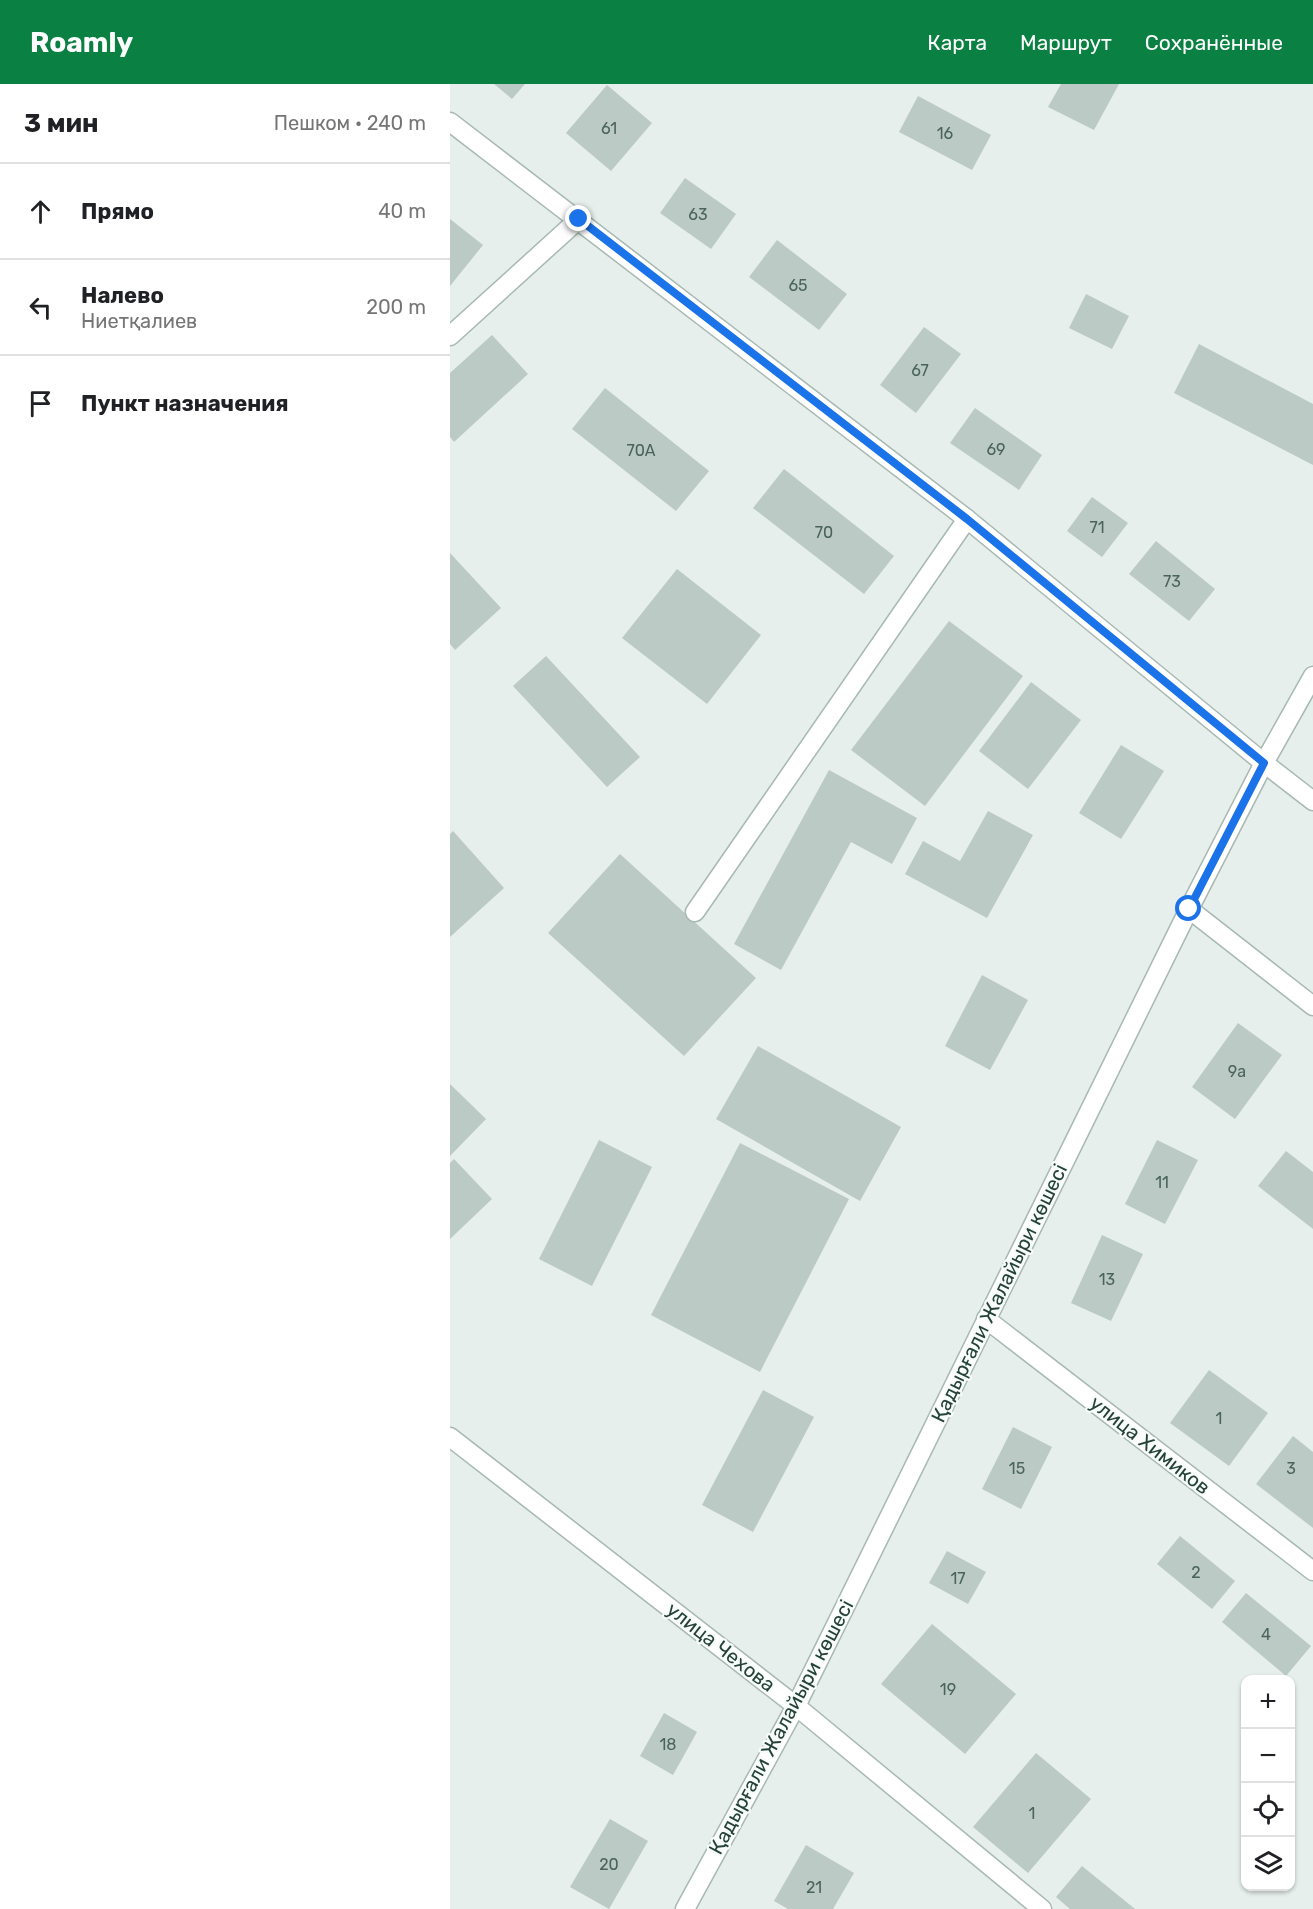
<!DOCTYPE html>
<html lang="ru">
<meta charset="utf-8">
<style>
:root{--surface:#fff;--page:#f6f6f6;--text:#202124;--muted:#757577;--line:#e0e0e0;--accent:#0b8043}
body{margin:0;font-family:Rubik,sans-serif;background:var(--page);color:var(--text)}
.controls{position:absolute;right:18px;bottom:18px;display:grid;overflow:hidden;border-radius:12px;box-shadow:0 2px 4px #0004}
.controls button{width:54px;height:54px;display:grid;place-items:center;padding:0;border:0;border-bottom:2px solid var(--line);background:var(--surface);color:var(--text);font:30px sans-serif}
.stop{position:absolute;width:18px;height:18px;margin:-14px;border:4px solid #1a73e8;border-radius:50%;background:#fff}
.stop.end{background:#1a73e8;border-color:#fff;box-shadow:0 2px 6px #0008}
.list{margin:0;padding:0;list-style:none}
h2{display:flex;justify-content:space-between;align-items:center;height:78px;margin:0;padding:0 24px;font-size:26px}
h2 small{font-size:20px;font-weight:400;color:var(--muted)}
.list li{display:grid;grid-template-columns:39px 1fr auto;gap:18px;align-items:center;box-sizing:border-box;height:96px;padding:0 24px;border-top:2px solid var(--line)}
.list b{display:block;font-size:22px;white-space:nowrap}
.list p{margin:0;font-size:20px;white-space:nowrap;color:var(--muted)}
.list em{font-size:20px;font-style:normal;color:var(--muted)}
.icon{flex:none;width:33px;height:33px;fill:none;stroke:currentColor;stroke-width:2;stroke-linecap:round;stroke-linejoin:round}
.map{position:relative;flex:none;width:863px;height:1825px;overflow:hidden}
header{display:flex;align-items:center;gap:36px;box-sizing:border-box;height:84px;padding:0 30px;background:var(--accent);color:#fff}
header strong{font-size:28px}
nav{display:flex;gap:33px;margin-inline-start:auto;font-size:21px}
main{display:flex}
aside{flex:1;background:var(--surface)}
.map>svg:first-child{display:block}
.building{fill:#bbcac4}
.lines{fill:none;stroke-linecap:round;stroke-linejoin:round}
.minor-casing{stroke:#a8b8b2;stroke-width:21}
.minor{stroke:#fff;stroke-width:18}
.route{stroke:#1a73e8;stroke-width:8}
.labels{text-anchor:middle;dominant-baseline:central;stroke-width:4.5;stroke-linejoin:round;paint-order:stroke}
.number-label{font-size:16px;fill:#4a645c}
.street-label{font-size:20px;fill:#24423a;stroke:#f7fbf9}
</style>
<header>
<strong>Roamly</strong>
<nav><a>Карта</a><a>Маршрут</a><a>Сохранённые</a></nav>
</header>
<main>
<aside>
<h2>3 мин<small>Пешком · 240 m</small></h2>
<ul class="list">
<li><svg class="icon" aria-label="ahead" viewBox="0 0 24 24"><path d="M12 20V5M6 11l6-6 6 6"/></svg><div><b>Прямо</b></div><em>40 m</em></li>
<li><svg class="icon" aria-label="left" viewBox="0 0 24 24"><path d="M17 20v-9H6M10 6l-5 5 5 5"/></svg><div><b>Налево</b><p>Ниетқалиев</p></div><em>200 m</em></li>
<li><svg class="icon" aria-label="arrive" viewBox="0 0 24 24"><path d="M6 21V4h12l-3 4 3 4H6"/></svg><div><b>Пункт назначения</b></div></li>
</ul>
</aside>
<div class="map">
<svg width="863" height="1825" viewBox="0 0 863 1825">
<rect width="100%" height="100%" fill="#e6efeb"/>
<g class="building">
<path d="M44,0H75L62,15Z"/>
<path d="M611,0H669L644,46L598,23Z"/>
<path d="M157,1L202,39L161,87L116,49Z"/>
<path d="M468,12L541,51L522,86L449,48Z"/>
<path d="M235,94L286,130L261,165L210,129Z"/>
<path d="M0,135L33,161L0,202Z"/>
<path d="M327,156L397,210L369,246L299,193Z"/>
<path d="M636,210L679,232L662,265L619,244Z"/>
<path d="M474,243L511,270L466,329L430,301Z"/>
<path d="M42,251L78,290L4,358L0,353V289Z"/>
<path d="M749,260L863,320V381L724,309Z"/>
<path d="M155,304L259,387L226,427L122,345Z"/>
<path d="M525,324L592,371L569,406L500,359Z"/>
<path d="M334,385L444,472L414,510L303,424Z"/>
<path d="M642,413L678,439L652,473L617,447Z"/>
<path d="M706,457L765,505L739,537L679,490Z"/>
<path d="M0,469L51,524L5,566L0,560Z"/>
<path d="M227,485L311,551L257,620L172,554Z"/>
<path d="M499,537L573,592L475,722L401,666Z"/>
<path d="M96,572L190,673L157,703L63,602Z"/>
<path d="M581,598L631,636L578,705L529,667Z"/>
<path d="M671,661L714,687L671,755L629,729Z"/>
<path d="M379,686L467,734L442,780L401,758L331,886L284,860Z"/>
<path d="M538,727L583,751L537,834L455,790L473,757L510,777Z"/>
<path d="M3,747L54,804L0,853V750Z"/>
<path d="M170,770L306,894L234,972L98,849Z"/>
<path d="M532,891L578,916L540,986L495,962Z"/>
<path d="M788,939L832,971L785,1035L742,1003Z"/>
<path d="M308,962L451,1043L410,1117L266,1035Z"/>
<path d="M0,1000L36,1035L0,1072Z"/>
<path d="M149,1056L202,1083L142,1202L89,1175Z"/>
<path d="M707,1056L748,1076L715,1140L675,1120Z"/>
<path d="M290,1059L399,1115L310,1288L201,1231Z"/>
<path d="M836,1067L863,1088V1145L808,1102Z"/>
<path d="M4,1075L42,1115L0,1155V1079Z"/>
<path d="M652,1151L693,1170L661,1237L621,1219Z"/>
<path d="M759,1286L818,1329L779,1382L720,1339Z"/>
<path d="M313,1306L364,1333L303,1448L252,1421Z"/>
<path d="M563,1343L602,1363L571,1425L532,1405Z"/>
<path d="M843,1352L863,1368V1444L806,1400Z"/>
<path d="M730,1452L785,1497L762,1525L707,1480Z"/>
<path d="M497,1467L536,1488L518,1520L479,1499Z"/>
<path d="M796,1509L861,1562L836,1592L772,1538Z"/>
<path d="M482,1540L566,1610L515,1670L431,1600Z"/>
<path d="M214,1629L247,1648L223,1691L190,1672Z"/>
<path d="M586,1669L641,1715L578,1789L523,1743Z"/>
<path d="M160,1735L198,1757L159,1825L120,1803Z"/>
<path d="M356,1761L404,1789L383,1825H338L324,1817Z"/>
<path d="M632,1782L685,1825H620L606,1813Z"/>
</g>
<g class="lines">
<g class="minor-casing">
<g id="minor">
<path d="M0,38L517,435L814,679L863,717"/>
<path d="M0,252L129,135"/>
<path d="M739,825L863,922"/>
<path d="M245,828L517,435"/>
<path d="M536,1235L863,1487"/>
<path d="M0,1353L346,1622L592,1825"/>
<path d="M235,1825L346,1622L739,825L814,679L863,592"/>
</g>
</g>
<use href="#minor" class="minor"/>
</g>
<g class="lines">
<path class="route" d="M129,135L517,435L814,679L739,825"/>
</g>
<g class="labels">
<g class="number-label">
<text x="159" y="44">61</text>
<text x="495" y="49">16</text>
<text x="248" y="130">63</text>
<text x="348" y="201">65</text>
<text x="470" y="286">67</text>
<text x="546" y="365">69</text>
<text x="191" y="366">70А</text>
<text x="647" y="443">71</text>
<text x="374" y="448">70</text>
<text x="722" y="497">73</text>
<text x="787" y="987">9а</text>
<text x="712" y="1098">11</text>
<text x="657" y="1195">13</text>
<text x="769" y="1334">1</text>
<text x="567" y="1384">15</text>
<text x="841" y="1384">3</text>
<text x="746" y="1488">2</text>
<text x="508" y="1494">17</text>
<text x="816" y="1550">4</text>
<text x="498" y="1605">19</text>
<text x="218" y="1660">18</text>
<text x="582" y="1729">1</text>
<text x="159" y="1780">20</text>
<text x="364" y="1803">21</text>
</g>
<g class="street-label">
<text transform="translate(549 1209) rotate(-64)">Қадырғали Жалайыри көшесі</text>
<text transform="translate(700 1361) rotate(38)">улица Химиков</text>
<text transform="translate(271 1563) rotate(38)">улица Чехова</text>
<text transform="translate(331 1643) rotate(-62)">Қадырғали Жалайыри көшесі</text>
</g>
</g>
</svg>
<div class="controls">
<button>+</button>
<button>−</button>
<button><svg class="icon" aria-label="locate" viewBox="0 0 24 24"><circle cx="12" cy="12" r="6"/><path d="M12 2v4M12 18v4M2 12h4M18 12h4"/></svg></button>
<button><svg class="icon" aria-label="layers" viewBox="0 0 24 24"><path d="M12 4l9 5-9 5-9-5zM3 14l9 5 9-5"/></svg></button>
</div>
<div class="stop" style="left:739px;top:825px"></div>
<div class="stop end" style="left:129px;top:135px"></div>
</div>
</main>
